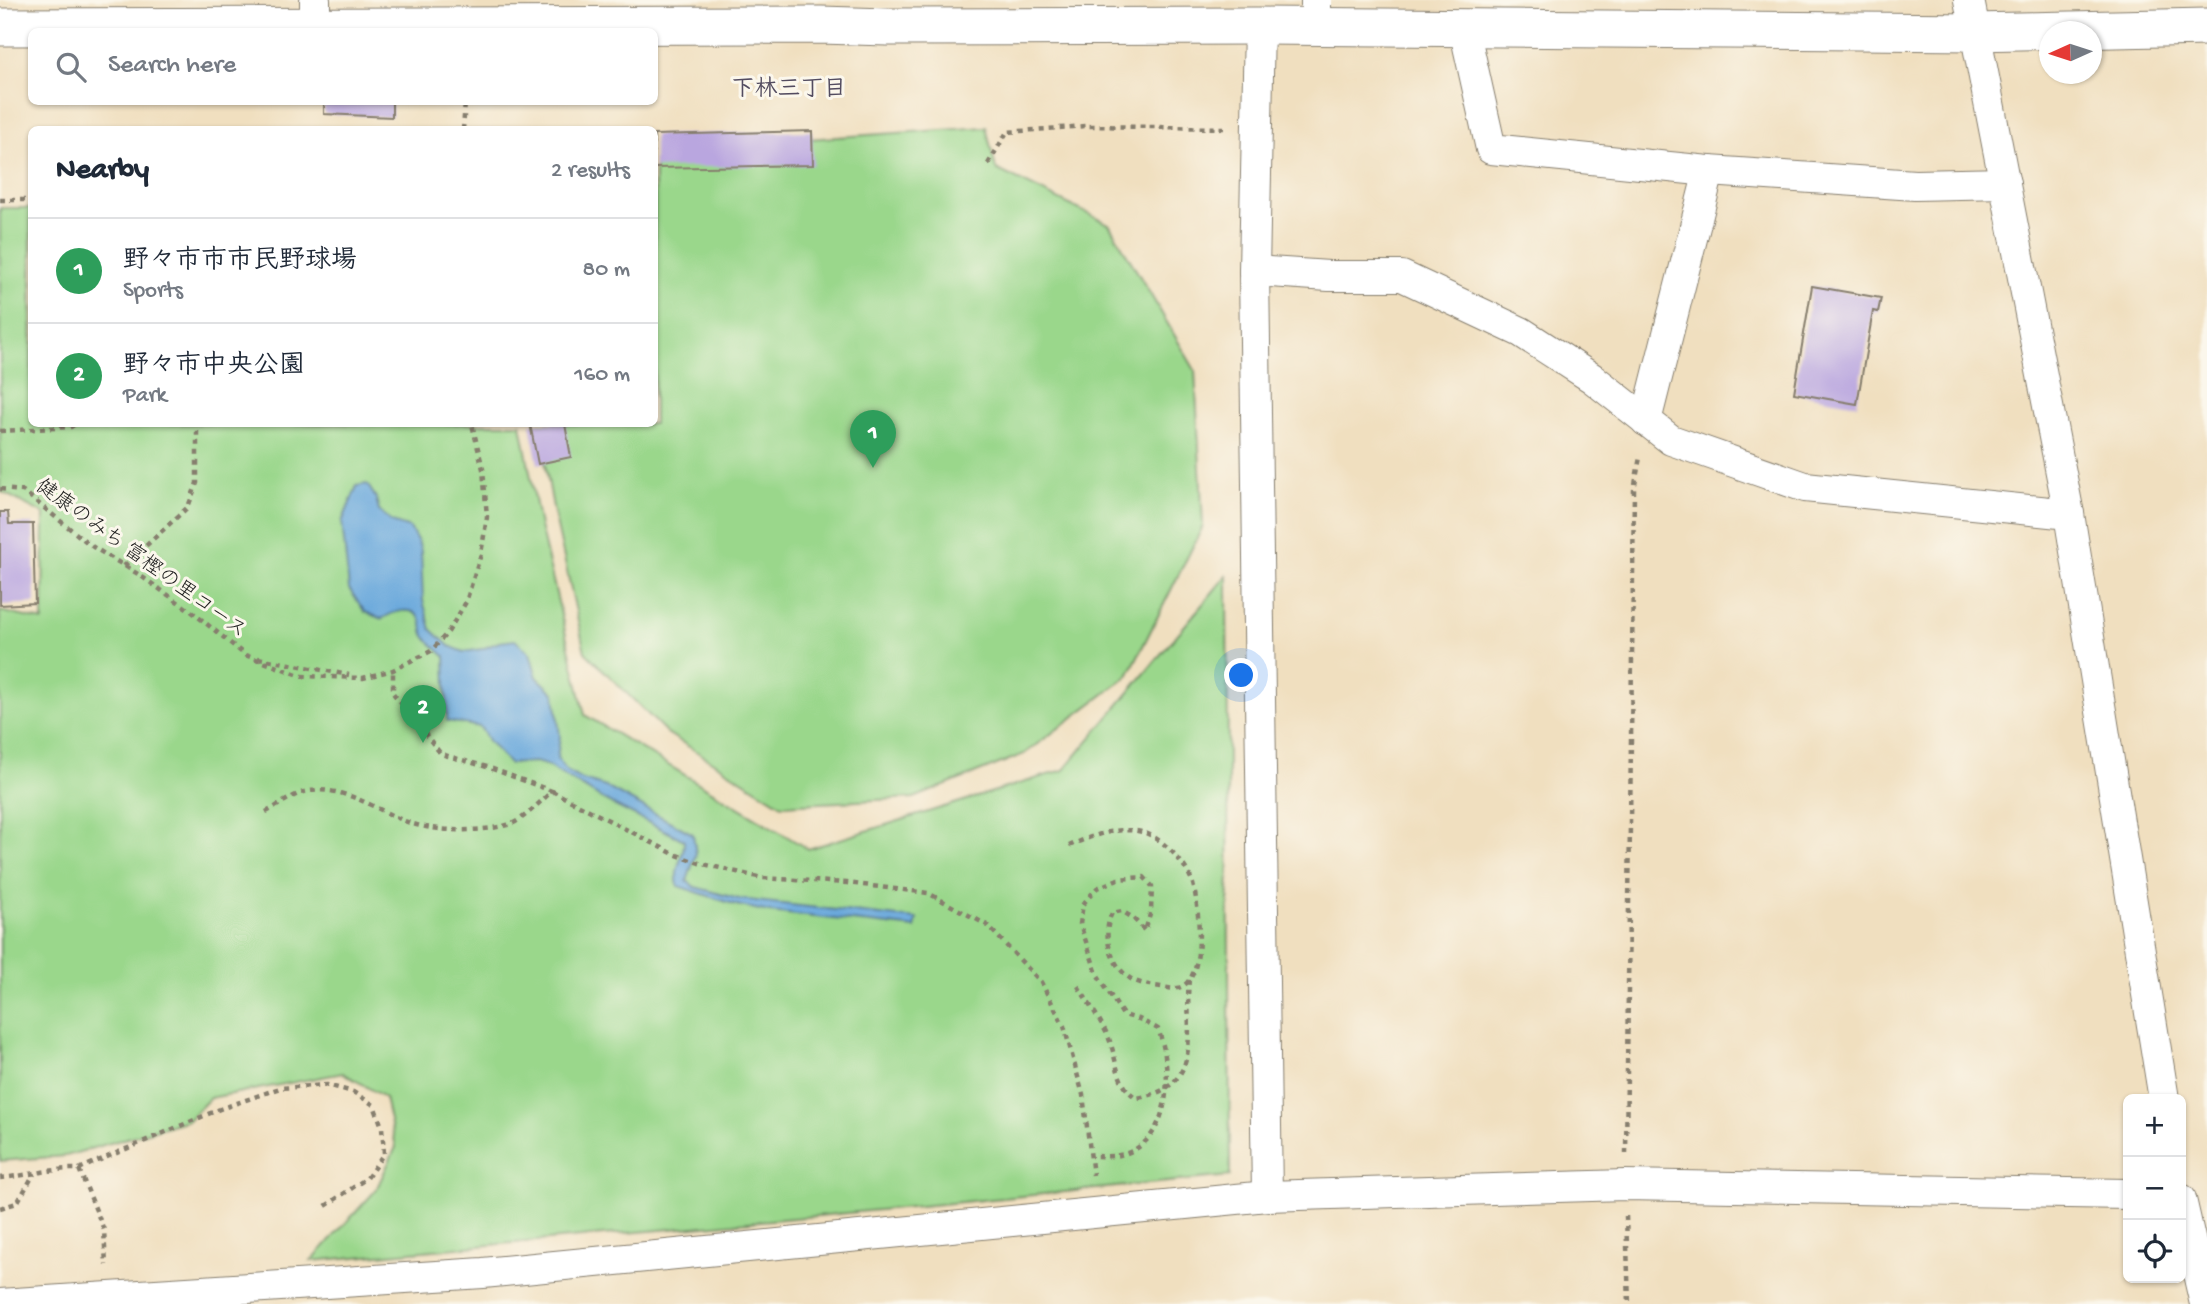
<!DOCTYPE html>
<meta charset="utf-8">
<style>
:root{--surface:#fff;--page:#f6f6f7;--text:#1f2937;--muted:#747a83;--line:#e0e1e3;--accent:#0b8043}
body{margin:0;font-family:"Gochi Hand","Klee One",sans-serif;background:var(--page);color:var(--text)}
.controls{position:absolute;right:21px;bottom:21px;display:grid;overflow:hidden;border-radius:10px;box-shadow:0 2px 5px #0004}
.controls button{width:63px;height:63px;display:grid;place-items:center;padding:0;border:0;border-bottom:2px solid var(--line);background:var(--surface);color:var(--text);font:35px sans-serif}
.compass{position:absolute;left:2039px;top:21px;width:63px;height:63px;border-radius:50%;background:var(--surface);box-shadow:0 2px 5px #0004;rotate:267deg}
.you{position:absolute;left:1242px;top:676px;width:24px;height:24px;margin:-18px;border:5px solid #fff;border-radius:50%;background:#1a73e8;box-shadow:0 0 0 10px #1a73e833}
.badge{display:grid;place-items:center;width:46px;height:46px;border-radius:50%;background:var(--accent);color:#fff;font-size:23px;font-weight:700}
.pin{position:absolute;translate:-50% -58px;filter:drop-shadow(0 2px 4px #0008)}
.pin::after{content:'';position:absolute;top:37px;width:24px;height:21px;background:inherit;clip-path:polygon(0 0,100% 0,50% 100%)}
.list{margin:0;padding:0;list-style:none}
h2{display:flex;justify-content:space-between;align-items:center;height:91px;margin:0;padding:0 28px;font-size:30px}
h2 small{font-size:23px;font-weight:400;color:var(--muted)}
.list li{display:grid;grid-template-columns:46px 1fr auto;gap:21px;align-items:center;box-sizing:border-box;height:105px;padding:0 28px;border-top:2px solid var(--line)}
.list b{display:block;font-size:26px;white-space:nowrap}
.list p{margin:0;font-size:23px;white-space:nowrap;color:var(--muted)}
.list em{font-size:23px;font-style:normal;color:var(--muted)}
.icon{flex:none;width:38px;height:38px;fill:none;stroke:currentColor;stroke-width:2;stroke-linecap:round;stroke-linejoin:round}
.map{position:relative;flex:none;width:2207px;height:1304px;overflow:hidden}
.search{position:absolute;background:var(--surface);box-shadow:0 2px 5px #0004;left:28px;top:28px;width:630px;height:77px;display:flex;align-items:center;gap:18px;box-sizing:border-box;padding:0 24px;border-radius:10px;color:var(--muted);font-size:26px}
.panel{position:absolute;background:var(--surface);box-shadow:0 2px 5px #0004;left:28px;top:126px;width:630px;height:301px;border-radius:10px}
.map>svg:first-child{display:block}
.green{fill:#9ad78b;stroke:#5b7a54;stroke-width:2}
.water{fill:#69a8dc;stroke:#42627c;stroke-width:2}
.building{fill:#b9a6df}
.lines{fill:none;stroke-linecap:round;stroke-linejoin:round}
.minor-casing{stroke:#867e6e;stroke-width:32}
.tertiary-casing{stroke:#867e6e;stroke-width:39}
.path{stroke:#867e6e;stroke-width:4.5;stroke-dasharray:5 5;stroke-linecap:butt}
.minor{stroke:#fff;stroke-width:30}
.tertiary{stroke:#fff;stroke-width:37}
.labels{text-anchor:middle;dominant-baseline:central;stroke-width:6;stroke-linejoin:round;paint-order:stroke}
.street-label{font-size:21px;fill:#1c1c1c;stroke:#fbf7ec}
.neighbourhood-label{font-size:23px;font-weight:bold;fill:#534c60;stroke:#fbf7ec}
</style>
<div class="map">
<svg width="2207" height="1304" viewBox="0 0 2207 1304">
<rect width="100%" height="100%" fill="#fbf7ec"/>
<filter id="ink" filterUnits="userSpaceOnUse"><feTurbulence type="fractalNoise" baseFrequency=".0143" numOctaves="2"/><feDisplacementMap in="SourceGraphic" scale="14" xChannelSelector="R" yChannelSelector="G"/><feConvolveMatrix kernelMatrix="1 2 1 2 8 2 1 2 1" color-interpolation-filters="sRGB"/></filter>
<filter id="wash" filterUnits="userSpaceOnUse"><feTurbulence type="fractalNoise" baseFrequency=".00686" numOctaves="4" result="noise"/><feDisplacementMap in="SourceGraphic" scale="28" xChannelSelector="R" yChannelSelector="G"/><feGaussianBlur stdDeviation="1.57" result="paint"/><feColorMatrix in="noise" values="0 0 0 0 0 0 0 0 0 0 0 0 0 0 0 0 0 1.4 0 .05"/><feComposite in="paint" operator="in"/></filter>
<g filter="url(#wash)">
<rect width="100%" height="100%" fill="#f0dfbf"/>
<g class="green">
<path d="M986,127L996,169L1109,224L1195,370L1203,526L1128,676L1024,754L914,798L782,805L667,733L585,652L554,513L538,424H654L655,149Z"/>
<path d="M0,208H31L32,424H521L540,526L585,715L808,849L1064,770L1227,575L1230,1176L817,1216L311,1261L376,1190L396,1147L385,1098L343,1073L210,1098L188,1120L66,1156L0,1161V611L43,621L44,514L0,491Z"/>
</g>
<path class="water" d="M367,484L376,498L379,511L392,522L410,528L418,542L421,551L423,601L431,629L449,646L464,652L482,649L499,642L515,640L530,653L537,677L555,694L560,737L557,758L567,771L580,779L606,787L693,834L696,854L687,881L695,887L739,899L917,919L915,928L769,912L736,905L678,886C673,866 685,858 684,840L611,804L546,765L535,762L509,764L489,742L480,727L447,721L445,656C439,650 429,643 425,636C422,631 423,625 421,620C414,604 392,612 382,619L365,612L349,589L342,522L357,486Z"/>
<g id="blocks">
<g class="building">
<path d="M324,102H392V117L324,114Z"/>
<path d="M812,131L813,165L654,168V135Z"/>
<path d="M1812,286L1881,298L1878,312L1873,311L1857,404L1794,393Z"/>
<path d="M530,424H565L571,457L538,464Z"/>
<path d="M0,512H8L9,524H33L35,603L0,605Z"/>
</g>
</g>
</g>
<g filter="url(#ink)">
<use href="#blocks" fill-opacity="0" stroke="#867e6e" stroke-width="2"/>
<g class="lines">
<g class="minor-casing">
<g id="minor">
<path d="M1969,0L2069,514L2164,1099"/>
<path d="M315,25V0"/>
<path d="M1259,26L1254,271L1267,1196"/>
<path d="M1316,26V0"/>
<path d="M1464,28L1491,149L1709,171L1646,421"/>
<path d="M1709,171L1915,185L2005,183"/>
<path d="M1254,271L1329,276H1402L1521,332L1592,378L1671,440L1805,487L2069,514"/>
<path d="M2181,1199L2205,1304"/>
<path d="M0,1304L483,1273L1267,1196L1625,1185L2128,1194"/>
</g>
</g>
<g class="tertiary-casing">
<path id="tertiary" d="M0,27L821,25L887,27L1259,26L1975,32L2207,27"/>
</g>
<g class="path">
<path d="M463,130L465,102"/>
<path d="M988,164L1007,132L1086,126L1224,128"/>
<path d="M0,200H32"/>
<path d="M0,431L71,427L75,424"/>
<path d="M0,489L23,491L93,547L138,574L191,611L245,655L302,676L363,678L393,670L431,651L448,632L466,602L481,554L487,517L483,469L472,424"/>
<path d="M124,566L188,507L197,483V424"/>
<path d="M258,658L349,675"/>
<path d="M552,791L674,854L699,863L762,878L847,883L928,893L987,925L1041,982L1064,1026L1083,1095L1093,1175"/>
<path d="M266,812C278,806 292,795 304,792C340,784 370,806 400,819C430,833 479,833 511,824C523,820 542,800 552,791L487,767L441,754L393,693V670"/>
<path d="M1069,846C1091,836 1118,826 1142,832C1162,837 1187,864 1193,884C1199,906 1210,996 1168,988C1157,986 1141,985 1131,979C1111,966 1101,934 1112,913L1122,911L1133,918L1145,931L1151,911L1152,886L1144,877L1118,879L1097,888L1083,904L1080,924L1097,974L1123,1015L1139,1019L1158,1029C1173,1068 1173,1139 1124,1154C1114,1157 1101,1156 1091,1156"/>
<path d="M1078,986C1088,1002 1099,1018 1107,1034C1118,1057 1114,1084 1137,1098C1207,1087 1184,1028 1189,979"/>
<path d="M1626,1154L1634,490L1640,457"/>
<path d="M79,1169L220,1109L280,1088L327,1085L353,1092L374,1105L382,1127L384,1153L367,1178L324,1207"/>
<path d="M0,1178C27,1176 52,1168 79,1169L104,1230L106,1265"/>
<path d="M0,1208L17,1203L34,1174"/>
<path d="M1626,1216L1629,1304"/>
</g>
<use href="#minor" class="minor"/>
<use href="#tertiary" class="tertiary"/>
</g>
</g>
<g class="labels">
<g class="street-label">
<text transform="translate(140 560) rotate(36)">健康のみち 富樫の里コース</text>
</g>
<g class="neighbourhood-label">
<text x="789" y="90">下林三丁目</text>
</g>
</g>
</svg>
<div class="controls">
<button>+</button>
<button>−</button>
<button><svg class="icon" aria-label="locate" viewBox="0 0 24 24"><circle cx="12" cy="12" r="6"/><path d="M12 2v4M12 18v4M2 12h4M18 12h4"/></svg></button>
</div>
<svg class="compass" viewBox="-18 -18 36 36"><path d="M0-13l5 13h-10z" fill="#e53935"/><path d="M0 13l5-13h-10z" fill="#747a83"/></svg>
<div class="you"></div>
<div class="pin badge" style="left:873px;top:468px;background:#2e9e5b">1</div>
<div class="pin badge" style="left:423px;top:743px;background:#2e9e5b">2</div>
<div class="search"><svg class="icon" aria-label="search" viewBox="0 0 24 24"><circle cx="10" cy="10" r="6"/><path d="M15 15l6 6"/></svg>Search here</div>
<section class="panel">
<h2>Nearby<small>2 results</small></h2>
<ul class="list">
<li><span class="badge" style="background:#2e9e5b">1</span><div><b>野々市市市民野球場</b><p>Sports</p></div><em>80 m</em></li>
<li><span class="badge" style="background:#2e9e5b">2</span><div><b>野々市中央公園</b><p>Park</p></div><em>160 m</em></li>
</ul>
</section>
</div>
